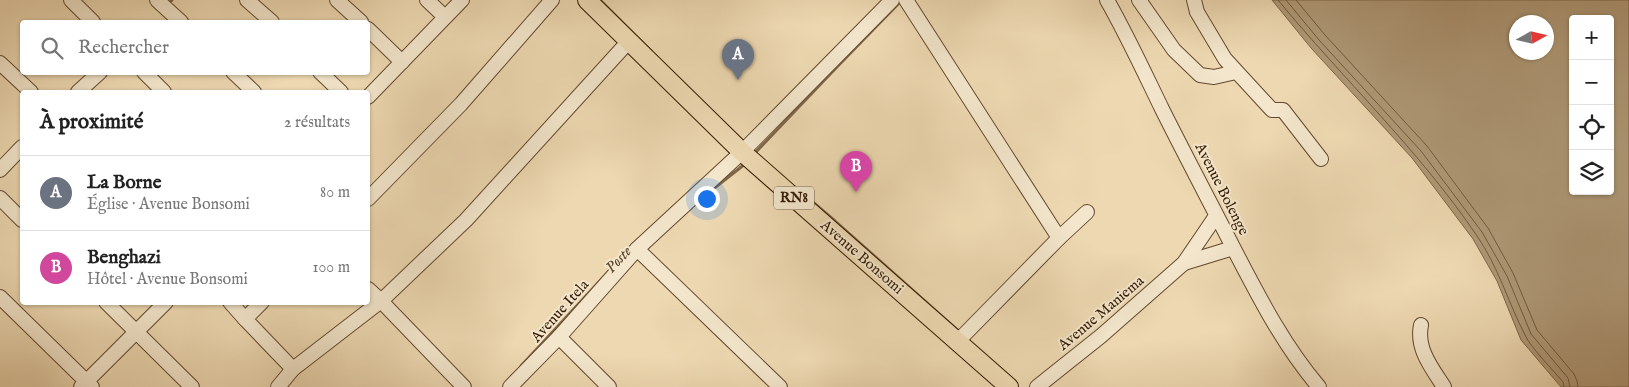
<!DOCTYPE html>
<html lang="fr">
<meta charset="utf-8">
<style>
:root{--surface:#fff;--page:#f2f2f2;--text:#222;--muted:#767676;--line:#e0e0e0;--accent:#111827}
body{margin:0;font-family:"IM FELL English",serif;background:var(--page);color:var(--text)}
.controls{position:absolute;right:15px;top:15px;display:grid;overflow:hidden;border-radius:5px;box-shadow:0 1px 4px #0004}
.controls button{width:45px;height:45px;display:grid;place-items:center;padding:0;border:0;border-bottom:1px solid var(--line);background:var(--surface);color:var(--text);font:25px sans-serif}
.compass{position:absolute;left:1509px;top:15px;width:45px;height:45px;border-radius:50%;background:var(--surface);box-shadow:0 1px 4px #0004;rotate:82deg}
.you{position:absolute;left:706px;top:198px;width:18px;height:18px;margin:-12px;border:4px solid #fff;border-radius:50%;background:#1a73e8;box-shadow:0 0 0 8px #1a73e833}
.badge{display:grid;place-items:center;width:32px;height:32px;border-radius:50%;background:var(--accent);color:#fff;font-size:16px;font-weight:700}
.pin{position:absolute;translate:-50% -41px;filter:drop-shadow(0 1px 2px #0008)}
.pin::after{content:'';position:absolute;top:26px;width:18px;height:15px;background:inherit;clip-path:polygon(0 0,100% 0,50% 100%)}
.list{margin:0;padding:0;list-style:none}
h2{display:flex;justify-content:space-between;align-items:center;height:65px;margin:0;padding:0 20px;font-size:21px}
h2 small{font-size:16px;font-weight:400;color:var(--muted)}
.list li{display:grid;grid-template-columns:32px 1fr auto;gap:15px;align-items:center;box-sizing:border-box;height:75px;padding:0 20px;border-top:1px solid var(--line)}
.list b{display:block;font-size:19px;white-space:nowrap}
.list p{margin:0;font-size:16px;white-space:nowrap;color:var(--muted)}
.list em{font-size:16px;font-style:normal;color:var(--muted)}
.icon{flex:none;width:28px;height:28px;fill:none;stroke:currentColor;stroke-width:2;stroke-linecap:round;stroke-linejoin:round}
.map{position:relative;flex:none;width:1629px;height:387px;overflow:hidden}
.search{position:absolute;background:var(--surface);box-shadow:0 1px 4px #0004;left:20px;top:20px;width:350px;height:55px;display:flex;align-items:center;gap:12px;box-sizing:border-box;padding:0 18px;border-radius:5px;color:var(--muted);font-size:19px}
.panel{position:absolute;background:var(--surface);box-shadow:0 1px 4px #0004;left:20px;top:90px;width:350px;height:215px;border-radius:5px}
.map>svg:first-child{display:block}
.water{fill:#ae9876;stroke:#7e6648;fill-rule:evenodd}
.lines{fill:none;stroke-linecap:round;stroke-linejoin:round}
.shore{stroke:#725a3c;stroke-width:1}
.stream{stroke:#7e6648;stroke-width:3}
.minor-casing{stroke:#634a2e;stroke-width:16}
.major-casing{stroke:#351b03;stroke-width:20}
.minor{stroke:#f3e6cc;stroke-width:14}
.major{stroke:#edd8b1;stroke-width:18}
.labels{text-anchor:middle;dominant-baseline:central;stroke-width:4;stroke-linejoin:round;paint-order:stroke}
.shield{fill:#f3e6cc;stroke:#6e583f;stroke-width:1}
.shield-label{font-size:14px;font-weight:bold;fill:#351b03}
.street-label{font-size:15px;fill:#351b03;stroke:#f3e6cc}
.water-label{font-size:16px;font-style:italic;fill:#5f472b;stroke:#f3e6cc}
</style>
<div class="map">
<svg width="1629" height="387" viewBox="0 0 1629 387">
<rect width="100%" height="100%" fill="#edd8b1"/>
<filter id="stains"><feTurbulence type="fractalNoise" baseFrequency=".004" numOctaves="4"/><feColorMatrix values="0 0 0 0 .2 0 0 0 0 .09 0 0 0 0 .02 0 0 0 .5 -.17"/></filter>
<radialGradient id="worn" r=".72"><stop offset=".6" stop-color="#630" stop-opacity="0"/><stop offset="1" stop-color="#630" stop-opacity=".3"/></radialGradient>
<path class="water" d="M1272,0H1629V387H1561L1521,340L1497,281L1473,239L1412,158L1311,48ZM1573,19H1610V191H1573ZM1516,22H1546V52H1516Z"/>
<g class="lines">
<g class="shore">
<path d="M1278,0C1343,79 1419,150 1477,236C1498,266 1508,302 1525,335C1531,348 1553,370 1563,382L1564,387"/>
<path d="M1286,0L1319,40L1421,151L1482,232L1507,276L1531,334L1568,378L1570,387"/>
<path d="M1296,0L1325,35L1427,146L1488,228L1513,273L1537,330L1574,374L1577,381L1578,387"/>
</g>
<g class="stream">
<path d="M600,0L651,51"/>
<path d="M171,1L172,0"/>
<path d="M754,154L834,70L902,0"/>
<path d="M795,187L835,221L962,334"/>
<path d="M703,197L745,164"/>
<path d="M521,366L610,270"/>
</g>
<g class="minor-casing">
<g id="minor">
<path d="M71,0L93,22"/>
<path d="M157,0L181,22"/>
<path d="M247,0L272,22"/>
<path d="M337,0L361,22"/>
<path d="M427,0L445,17"/>
<path d="M906,0L1059,238"/>
<path d="M1107,0C1127,35 1144,72 1162,109C1186,157 1211,204 1235,251C1260,299 1284,346 1319,387"/>
<path d="M1139,0L1174,50L1200,75L1214,77L1236,72"/>
<path d="M1194,0L1197,12L1225,59L1272,110H1283L1321,159"/>
<path d="M368,29L402,62"/>
<path d="M0,63L31,92"/>
<path d="M144,72L164,92"/>
<path d="M233,72L254,92"/>
<path d="M320,72L341,92"/>
<path d="M78,92L100,72"/>
<path d="M368,97L462,0"/>
<path d="M0,170L22,147"/>
<path d="M0,198L22,220"/>
<path d="M368,199L461,104L552,0"/>
<path d="M637,249L780,387"/>
<path d="M1184,263L1233,248"/>
<path d="M368,289L381,301L464,387"/>
<path d="M0,297L92,387"/>
<path d="M106,302L192,387"/>
<path d="M230,302L245,319"/>
<path d="M262,302L245,319L293,369"/>
<path d="M1421,325C1416,349 1432,368 1444,387"/>
<path d="M559,337L609,387"/>
<path d="M958,341L1059,238L1087,212"/>
<path d="M81,387L166,302"/>
<path d="M278,387L293,369L381,301L466,220L629,41"/>
<path d="M510,387L559,337L637,249L742,152L892,0"/>
<path d="M1037,387L1101,336L1184,263L1216,216"/>
</g>
</g>
<g class="major-casing">
<path id="major" d="M587,0L742,152L1009,387"/>
</g>
<use href="#minor" class="minor"/>
<use href="#major" class="major"/>
</g>
<g class="labels">
<rect class="shield" x="774" y="186.5" width="40" height="23" rx="4"/>
<g class="shield-label">
<text x="794" y="198">RN8</text>
</g>
<g class="street-label">
<text transform="translate(1222 189) rotate(63)">Avenue Bolenge</text>
<text transform="translate(862 257) rotate(41)">Avenue Bonsomi</text>
<text transform="translate(560 311) rotate(-48)">Avenue Itela</text>
<text transform="translate(1101 313) rotate(-40)">Avenue Maniema</text>
</g>
<g class="water-label">
<text transform="translate(619 260) rotate(-47)">Poste</text>
</g>
</g>
<rect width="100%" height="100%" filter="url(#stains)"/>
<rect width="100%" height="100%" fill="url(#worn)"/>
</svg>
<div class="controls">
<button>+</button>
<button>−</button>
<button><svg class="icon" aria-label="locate" viewBox="0 0 24 24"><circle cx="12" cy="12" r="6"/><path d="M12 2v4M12 18v4M2 12h4M18 12h4"/></svg></button>
<button><svg class="icon" aria-label="layers" viewBox="0 0 24 24"><path d="M12 4l9 5-9 5-9-5zM3 14l9 5 9-5"/></svg></button>
</div>
<svg class="compass" viewBox="-18 -18 36 36"><path d="M0-13l5 13h-10z" fill="#e53935"/><path d="M0 13l5-13h-10z" fill="#767676"/></svg>
<div class="you"></div>
<div class="pin badge" style="left:738px;top:80px;background:#6b7280">A</div>
<div class="pin badge" style="left:856px;top:192px;background:#d1479c">B</div>
<div class="search"><svg class="icon" aria-label="search" viewBox="0 0 24 24"><circle cx="10" cy="10" r="6"/><path d="M15 15l6 6"/></svg>Rechercher</div>
<section class="panel">
<h2>À proximité<small>2 résultats</small></h2>
<ul class="list">
<li><span class="badge" style="background:#6b7280">A</span><div><b>La Borne</b><p>Église · Avenue Bonsomi</p></div><em>80 m</em></li>
<li><span class="badge" style="background:#d1479c">B</span><div><b>Benghazi</b><p>Hôtel · Avenue Bonsomi</p></div><em>100 m</em></li>
</ul>
</section>
</div>
